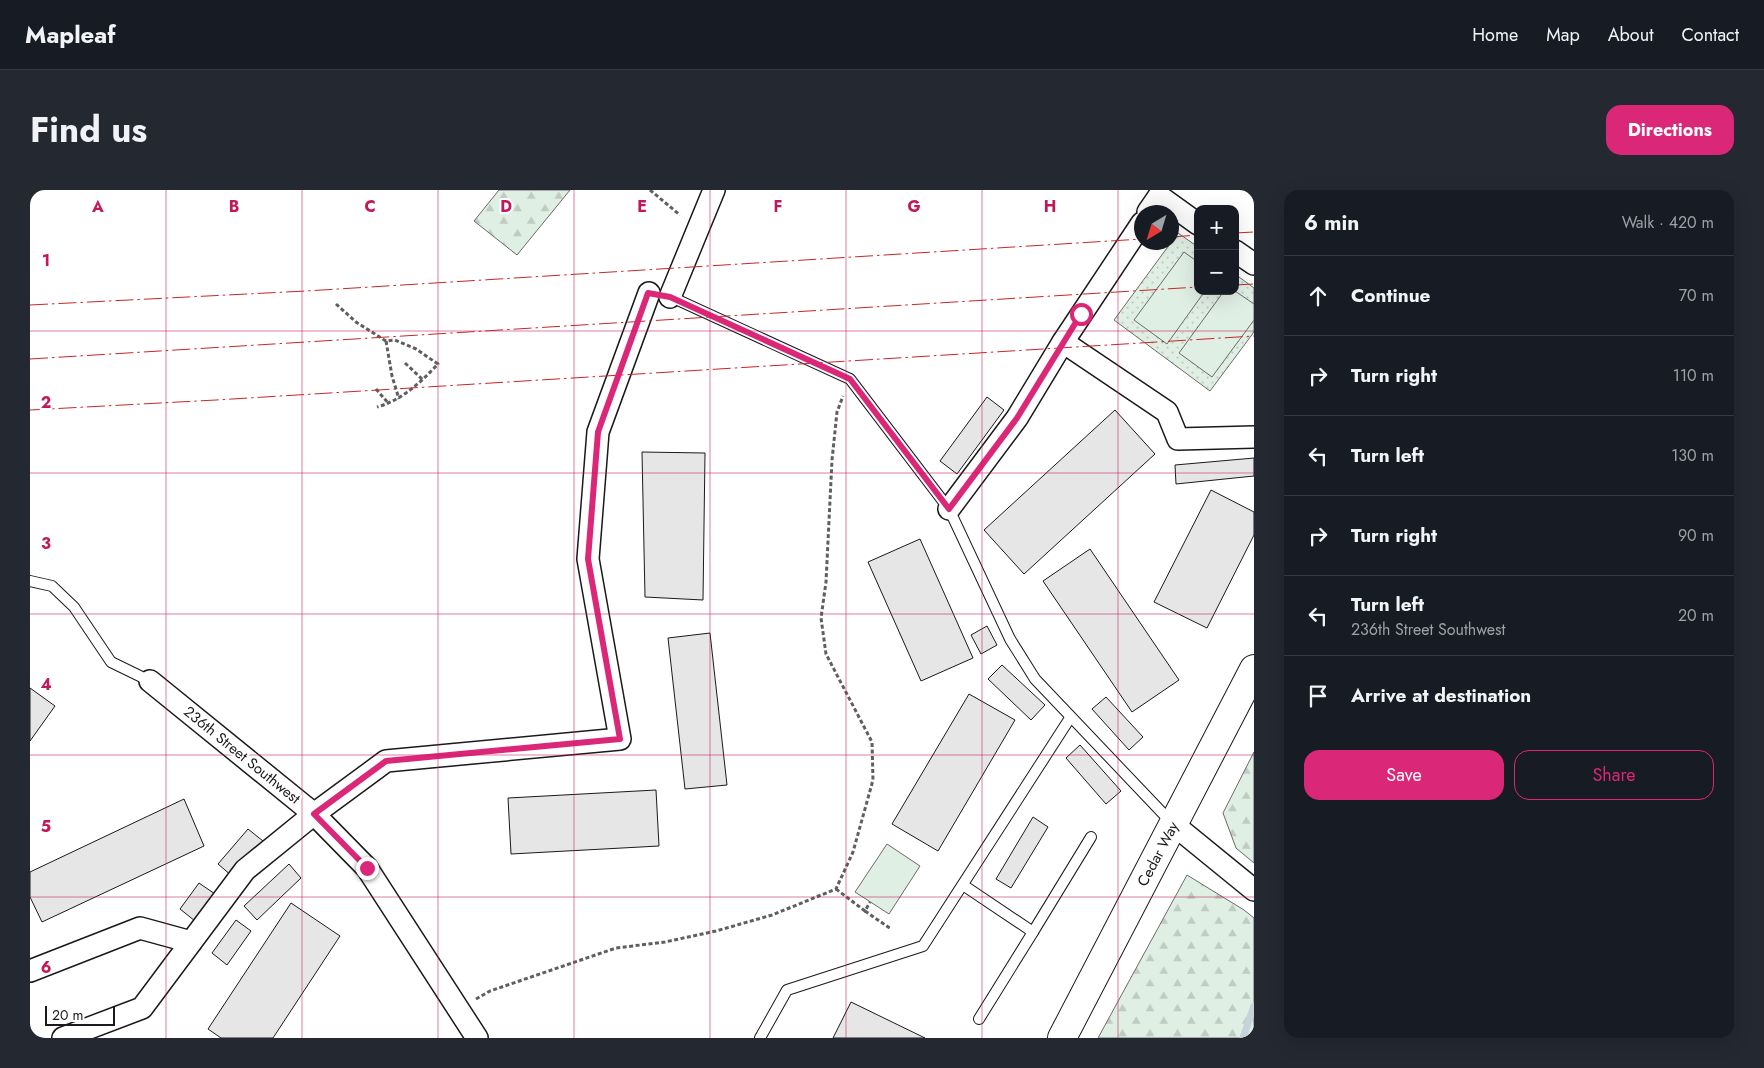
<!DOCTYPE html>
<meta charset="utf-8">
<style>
:root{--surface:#171b24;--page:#242831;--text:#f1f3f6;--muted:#9ea1a6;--line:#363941;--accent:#db2777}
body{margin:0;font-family:Jost,sans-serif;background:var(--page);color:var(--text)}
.controls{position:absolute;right:15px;top:15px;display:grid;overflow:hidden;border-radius:10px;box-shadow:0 5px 20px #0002}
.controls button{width:45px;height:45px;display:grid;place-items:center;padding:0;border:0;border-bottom:1px solid var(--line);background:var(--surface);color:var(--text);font:25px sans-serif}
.compass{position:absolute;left:1104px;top:15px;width:45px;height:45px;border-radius:50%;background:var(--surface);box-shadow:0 5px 20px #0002;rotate:218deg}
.scale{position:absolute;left:15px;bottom:12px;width:70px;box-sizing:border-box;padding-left:5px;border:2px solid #1a1a1a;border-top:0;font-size:14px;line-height:18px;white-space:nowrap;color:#1a1a1a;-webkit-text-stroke:4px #fff;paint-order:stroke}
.stop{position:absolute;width:15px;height:15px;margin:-11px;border:4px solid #db2777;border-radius:50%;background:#fff}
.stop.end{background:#db2777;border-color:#fff;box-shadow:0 1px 5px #0008}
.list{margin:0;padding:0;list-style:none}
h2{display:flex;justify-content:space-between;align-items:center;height:65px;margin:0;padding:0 20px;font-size:21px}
h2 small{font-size:16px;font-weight:400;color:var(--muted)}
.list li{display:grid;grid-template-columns:32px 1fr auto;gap:15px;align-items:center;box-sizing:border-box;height:80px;padding:0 20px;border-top:1px solid var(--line)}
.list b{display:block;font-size:19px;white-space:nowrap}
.list p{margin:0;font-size:16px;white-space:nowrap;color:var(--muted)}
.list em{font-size:16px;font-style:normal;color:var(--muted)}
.actions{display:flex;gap:10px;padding:15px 20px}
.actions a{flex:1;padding:11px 0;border:1px solid var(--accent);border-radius:15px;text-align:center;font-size:18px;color:var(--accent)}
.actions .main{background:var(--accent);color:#fff}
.icon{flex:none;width:28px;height:28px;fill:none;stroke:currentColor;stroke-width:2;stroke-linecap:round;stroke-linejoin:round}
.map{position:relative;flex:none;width:1224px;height:848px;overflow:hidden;border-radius:15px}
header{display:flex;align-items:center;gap:30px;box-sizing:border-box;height:70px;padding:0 25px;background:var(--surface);border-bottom:1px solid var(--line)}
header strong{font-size:24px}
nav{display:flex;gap:28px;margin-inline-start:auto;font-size:18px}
.intro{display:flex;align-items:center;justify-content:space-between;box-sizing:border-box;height:120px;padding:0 30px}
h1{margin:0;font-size:35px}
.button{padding:12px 22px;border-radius:15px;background:var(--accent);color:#fff;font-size:18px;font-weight:700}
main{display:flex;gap:30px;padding:0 30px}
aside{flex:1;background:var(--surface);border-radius:15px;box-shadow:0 5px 20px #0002}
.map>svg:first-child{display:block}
.forest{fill:url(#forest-firs);stroke:#6a6a6a}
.park{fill:url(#park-dots);stroke:#6a6a6a}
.pitch{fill:#e0efe3;stroke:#6a6a6a}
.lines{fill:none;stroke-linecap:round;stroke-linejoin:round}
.stream{stroke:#c6d2dc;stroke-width:7}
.building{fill:#e6e6e6;stroke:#1a1a1a}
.lane-casing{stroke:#1a1a1a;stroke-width:12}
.street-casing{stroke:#1a1a1a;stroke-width:24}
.secondary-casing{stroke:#1a1a1a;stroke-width:30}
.path{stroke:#5f5f5f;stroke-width:3;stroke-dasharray:4 2.5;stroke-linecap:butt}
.lane{stroke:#fff;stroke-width:10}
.street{stroke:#fff;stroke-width:21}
.secondary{stroke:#fff;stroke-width:28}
.power{stroke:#c62828;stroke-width:1;stroke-dasharray:18 4 2.5 4;stroke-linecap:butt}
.route{stroke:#db2777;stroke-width:6}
.grid{fill:none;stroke:#c2185b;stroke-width:1;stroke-opacity:0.55}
.labels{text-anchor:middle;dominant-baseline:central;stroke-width:4;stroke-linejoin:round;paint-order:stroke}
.street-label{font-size:15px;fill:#1a1a1a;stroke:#fff}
.grid-label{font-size:16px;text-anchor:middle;font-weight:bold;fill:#c2185b;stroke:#fff;stroke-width:4;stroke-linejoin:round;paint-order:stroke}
</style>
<header>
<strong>Mapleaf</strong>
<nav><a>Home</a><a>Map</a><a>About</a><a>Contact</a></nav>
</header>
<div class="intro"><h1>Find us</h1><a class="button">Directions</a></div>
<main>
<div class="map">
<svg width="1224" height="848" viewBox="0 0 1224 848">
<defs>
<pattern id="forest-firs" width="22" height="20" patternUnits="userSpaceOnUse" patternTransform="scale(1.25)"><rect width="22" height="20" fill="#e0efe3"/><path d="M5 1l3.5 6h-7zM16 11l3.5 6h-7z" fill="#c0ccc2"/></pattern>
<pattern id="park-dots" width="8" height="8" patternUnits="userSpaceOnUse" patternTransform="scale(1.25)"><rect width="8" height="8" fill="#e0efe3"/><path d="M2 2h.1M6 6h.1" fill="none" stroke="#c0ccc2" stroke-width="1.8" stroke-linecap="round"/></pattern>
</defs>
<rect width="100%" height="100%" fill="#fff"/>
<g class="forest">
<path d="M469,0H540L487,65L444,31Z"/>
<path d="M1224,562V673L1206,658L1193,623Z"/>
<path d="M1157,685L1214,720L1224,728V848H1068Z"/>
</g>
<path class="park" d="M1148,43L1168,57V101H1205V84L1224,98V142L1180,201L1084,130Z"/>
<g class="pitch">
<path d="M1154,62L1168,72V101H1175L1137,154L1104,130Z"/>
<path d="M1194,101H1205L1224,114V130L1182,187L1149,163Z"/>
<path d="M857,654L890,676L859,724L825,702Z"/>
</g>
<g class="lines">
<path class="stream" d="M1213,848L1224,816"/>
</g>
<g class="building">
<path d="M957,207L974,220L927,284L910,271Z"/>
<path d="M1085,220L1125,264L994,384L954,340Z"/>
<path d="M612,262L675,263L673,410L615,407Z"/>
<path d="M1224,268V286L1146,294L1145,275Z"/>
<path d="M1181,300L1224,322V345L1177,438L1124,412Z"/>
<path d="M890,349L943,468L891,491L838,372Z"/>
<path d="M1060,359L1149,490L1102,522L1013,391Z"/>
<path d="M957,436L967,455L951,464L941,445Z"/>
<path d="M680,443L697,595L655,599L638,448Z"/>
<path d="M972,475L1015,515L1001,530L958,489Z"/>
<path d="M0,498L25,516L0,551Z"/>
<path d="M939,504L985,530L908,661L862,634Z"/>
<path d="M1076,507L1113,547L1099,560L1062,519Z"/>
<path d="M1050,555L1091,601L1076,614L1036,568Z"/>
<path d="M626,600L629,656L481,664L478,608Z"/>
<path d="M154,609L174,656L12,732L0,707V682Z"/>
<path d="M1003,627L1018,637L981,698L966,689Z"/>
<path d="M218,639L233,651L202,686L188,674Z"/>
<path d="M259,674L271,688L227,730L214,716Z"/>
<path d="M169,693L185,704L165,731L150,719Z"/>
<path d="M261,713L310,746L243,848H191L178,839Z"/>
<path d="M206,730L221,741L197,775L182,763Z"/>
<path d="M821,812L895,848H803Z"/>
</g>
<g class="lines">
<g class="lane-casing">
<g id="lane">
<path d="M639,106L820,189L919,319L980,449L1005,489L1141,632"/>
<path d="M0,391L22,396L44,417L81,472L120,491"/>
<path d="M933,695L1003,742L949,829"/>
<path d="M1003,742L1061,647"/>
<path d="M730,848L757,800L893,756L1040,528"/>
</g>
</g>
<g class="street-casing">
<g id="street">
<path d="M1118,22L1129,6L1168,34"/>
<path d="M1205,61L1224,74"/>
<path d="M640,107L684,0"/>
<path d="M1033,152L1137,222L1148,249L1224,247"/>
<path d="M919,319L987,228L1033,152L1112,33"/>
<path d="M120,491L284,624L337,678L447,848"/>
<path d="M1143,634L1224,700"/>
<path d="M0,781L110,738L161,752"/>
<path d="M33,848L112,818L215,680L284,624L356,571L590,549L558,369L568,242L619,103"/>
</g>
</g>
<g class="secondary-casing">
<path id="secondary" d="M1032,848L1224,479"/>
</g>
<g class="path">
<path d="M620,0L650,25"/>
<path d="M306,114L326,132L356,151L365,150L386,159L408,174C390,193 372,210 347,217"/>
<path d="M356,151L362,186L369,209"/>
<path d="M375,173L393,190"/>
<path d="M346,199L359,214"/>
<path d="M806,699L835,721L840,712"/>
<path d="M835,721L861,739"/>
<path d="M446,809L460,801L586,758L635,752L686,741L742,725L806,699L823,662L843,590L842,552L796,464L791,428L796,392L802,270L807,222L813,206"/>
</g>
<use href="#lane" class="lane"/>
<use href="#street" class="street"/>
<use href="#secondary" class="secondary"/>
<g class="power">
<path d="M1205,43L1224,42"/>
<path d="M1142,47L1168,45"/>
<path d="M1205,95L1224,94"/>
<path d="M0,115L276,101L1112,49"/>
<path d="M0,169L1168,97"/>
<path d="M0,220L186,210L1224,146"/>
</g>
</g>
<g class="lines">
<path class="route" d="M337,678L284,624L356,571L590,549L558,369L568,242L618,103L640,107L820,189L919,319L987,228L1051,124"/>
</g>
<path class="grid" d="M136,0V848M272,0V848M408,0V848M544,0V848M680,0V848M816,0V848M952,0V848M1088,0V848M0,141H1224M0,283H1224M0,424H1224M0,565H1224M0,707H1224"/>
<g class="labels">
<g class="street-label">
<text transform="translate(212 565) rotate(39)">236th Street Southwest</text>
<text transform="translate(1128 664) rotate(-62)">Cedar Way</text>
</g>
</g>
<g class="grid-label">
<text x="68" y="22">A</text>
<text x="204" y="22">B</text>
<text x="340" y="22">C</text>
<text x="476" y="22">D</text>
<text x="612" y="22">E</text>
<text x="748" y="22">F</text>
<text x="884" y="22">G</text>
<text x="1020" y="22">H</text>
<text x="16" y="76">1</text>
<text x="16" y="218">2</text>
<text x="16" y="359">3</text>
<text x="16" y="500">4</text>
<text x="16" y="642">5</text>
<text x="16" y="783">6</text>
</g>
</svg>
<div class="controls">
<button>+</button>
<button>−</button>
</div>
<svg class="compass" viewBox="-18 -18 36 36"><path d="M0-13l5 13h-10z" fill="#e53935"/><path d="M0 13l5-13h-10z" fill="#9ea1a6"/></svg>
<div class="scale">20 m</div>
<div class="stop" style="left:1051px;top:124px"></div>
<div class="stop end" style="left:337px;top:678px"></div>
</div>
<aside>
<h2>6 min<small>Walk · 420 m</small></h2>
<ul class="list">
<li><svg class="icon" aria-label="ahead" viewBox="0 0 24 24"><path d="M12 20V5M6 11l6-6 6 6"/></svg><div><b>Continue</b></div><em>70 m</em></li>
<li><svg class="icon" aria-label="right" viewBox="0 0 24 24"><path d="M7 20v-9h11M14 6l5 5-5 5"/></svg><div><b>Turn right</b></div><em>110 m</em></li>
<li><svg class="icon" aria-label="left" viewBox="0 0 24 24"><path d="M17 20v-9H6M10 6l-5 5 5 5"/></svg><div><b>Turn left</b></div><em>130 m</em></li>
<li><svg class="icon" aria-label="right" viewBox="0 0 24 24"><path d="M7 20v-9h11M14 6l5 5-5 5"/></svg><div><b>Turn right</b></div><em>90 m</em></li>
<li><svg class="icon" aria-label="left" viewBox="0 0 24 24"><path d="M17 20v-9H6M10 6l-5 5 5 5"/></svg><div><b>Turn left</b><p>236th Street Southwest</p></div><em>20 m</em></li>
<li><svg class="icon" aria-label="arrive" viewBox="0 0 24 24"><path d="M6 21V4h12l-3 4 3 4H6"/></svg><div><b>Arrive at destination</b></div></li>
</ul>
<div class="actions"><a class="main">Save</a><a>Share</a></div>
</aside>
</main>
